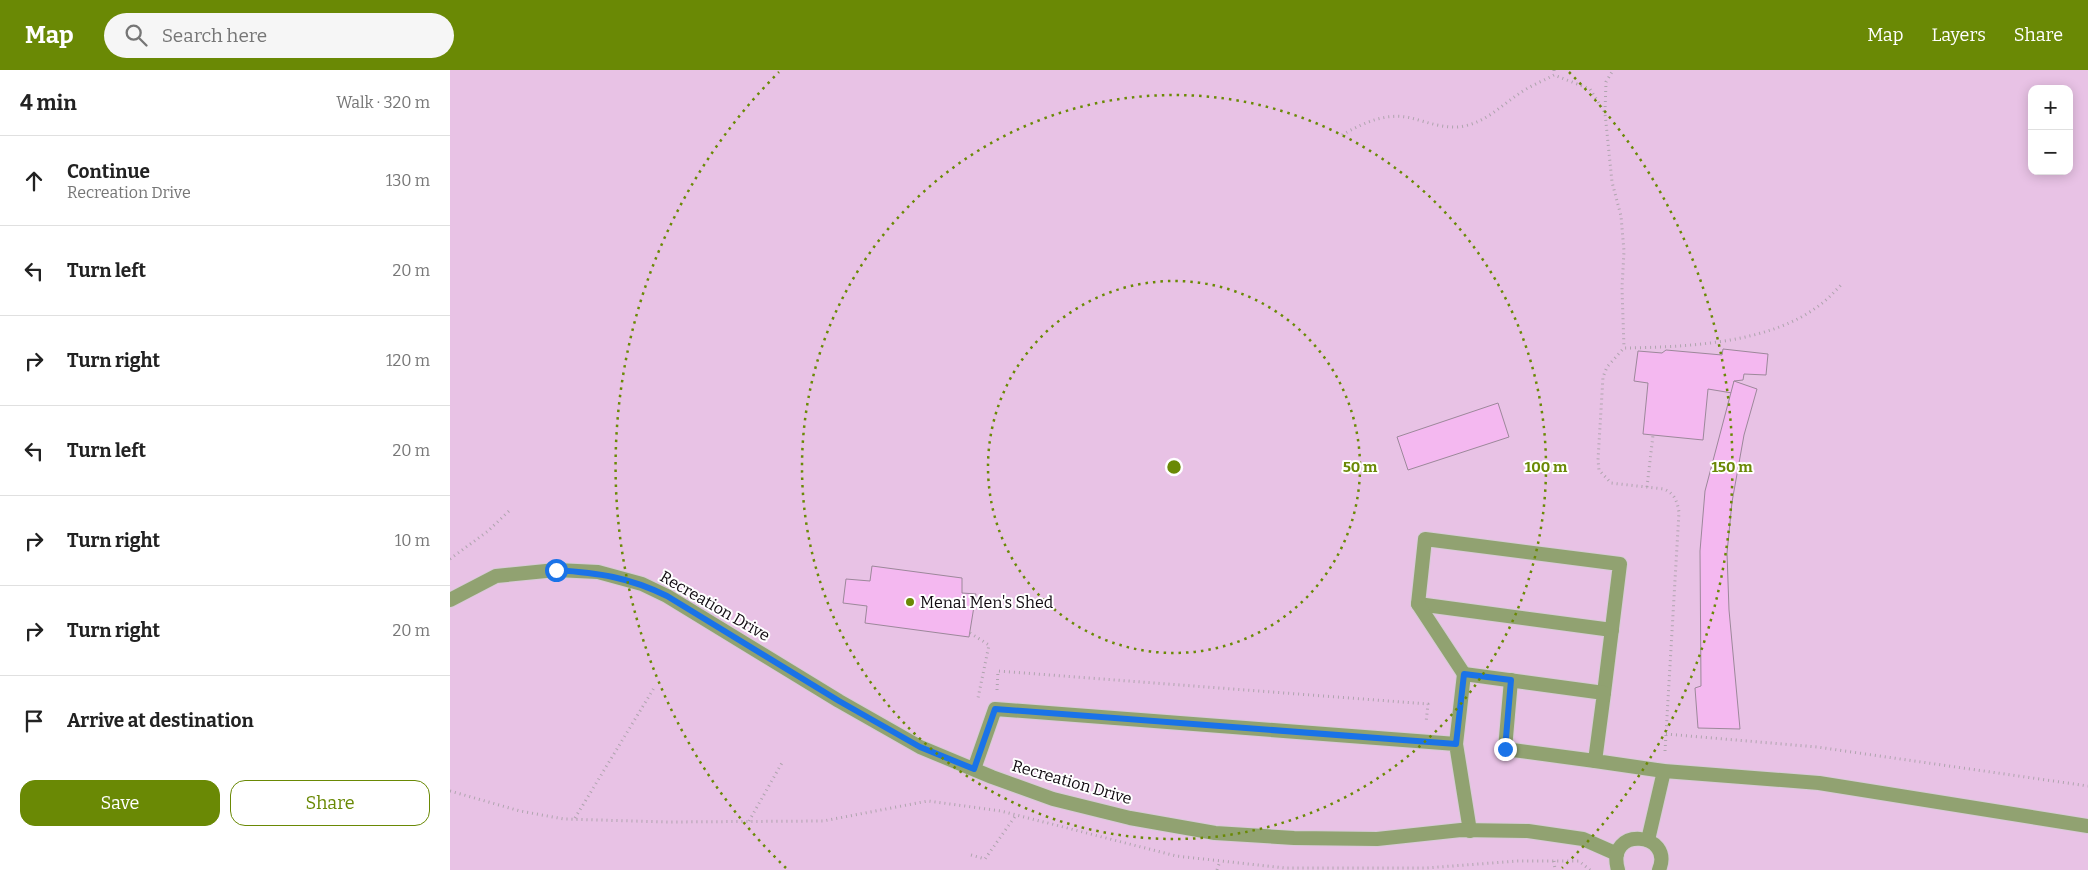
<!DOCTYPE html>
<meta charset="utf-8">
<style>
:root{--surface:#fff;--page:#f6f6f6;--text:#222;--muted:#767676;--line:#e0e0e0;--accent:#6a8905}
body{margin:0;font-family:Bitter,serif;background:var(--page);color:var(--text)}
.controls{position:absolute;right:15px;top:15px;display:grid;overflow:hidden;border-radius:10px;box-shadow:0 2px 12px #0003}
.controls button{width:45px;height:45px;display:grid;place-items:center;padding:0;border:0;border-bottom:1px solid var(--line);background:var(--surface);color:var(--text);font:25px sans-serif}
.stop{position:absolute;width:15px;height:15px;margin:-11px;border:4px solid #1a73e8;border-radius:50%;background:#fff}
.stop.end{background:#1a73e8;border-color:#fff;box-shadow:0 1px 5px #0008}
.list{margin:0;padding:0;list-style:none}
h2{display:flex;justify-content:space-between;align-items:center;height:65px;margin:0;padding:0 20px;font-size:21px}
h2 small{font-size:16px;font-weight:400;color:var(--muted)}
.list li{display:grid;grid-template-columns:32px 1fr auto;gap:15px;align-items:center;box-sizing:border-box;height:90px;padding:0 20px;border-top:1px solid var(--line)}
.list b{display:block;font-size:19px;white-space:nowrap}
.list p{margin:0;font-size:16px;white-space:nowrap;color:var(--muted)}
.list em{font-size:16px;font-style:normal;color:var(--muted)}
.actions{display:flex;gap:10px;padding:15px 20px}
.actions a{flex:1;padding:11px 0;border:1px solid var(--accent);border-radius:15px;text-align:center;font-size:18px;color:var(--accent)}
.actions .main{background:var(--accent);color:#fff}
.icon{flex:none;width:28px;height:28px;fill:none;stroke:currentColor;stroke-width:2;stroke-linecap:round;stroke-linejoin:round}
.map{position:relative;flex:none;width:1638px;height:800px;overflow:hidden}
header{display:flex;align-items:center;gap:30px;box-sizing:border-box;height:70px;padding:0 25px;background:var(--accent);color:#fff}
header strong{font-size:24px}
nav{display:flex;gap:28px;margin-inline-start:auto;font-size:18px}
.search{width:350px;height:45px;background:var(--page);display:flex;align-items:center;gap:12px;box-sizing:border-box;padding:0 18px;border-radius:28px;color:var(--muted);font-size:19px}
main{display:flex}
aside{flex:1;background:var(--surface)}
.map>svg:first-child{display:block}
.green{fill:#e8c2e5;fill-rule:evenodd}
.building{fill:#f4b8f0;stroke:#9c889a}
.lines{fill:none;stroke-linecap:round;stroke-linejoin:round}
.service-casing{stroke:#d7cbd6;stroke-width:16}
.minor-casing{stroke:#d7cbd6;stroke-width:16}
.path{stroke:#afa4ae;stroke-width:3;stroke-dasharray:1 4;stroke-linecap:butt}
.service{stroke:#91a271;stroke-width:14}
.minor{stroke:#91a271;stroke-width:14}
.route{stroke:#1a73e8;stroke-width:6}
.ring{fill:none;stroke:#6a8905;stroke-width:2.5;stroke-dasharray:2.5 5}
.poi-dot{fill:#6a8905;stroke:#fff;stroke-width:2}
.labels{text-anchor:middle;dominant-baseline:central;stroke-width:4;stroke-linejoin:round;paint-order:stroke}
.poi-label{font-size:16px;fill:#100a10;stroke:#fff;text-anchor:start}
.street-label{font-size:16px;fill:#100a10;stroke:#fff}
.centre{fill:#6a8905;stroke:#fff;stroke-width:2.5}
.ring-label{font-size:15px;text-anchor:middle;font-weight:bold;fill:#6a8905;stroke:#fff;stroke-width:4;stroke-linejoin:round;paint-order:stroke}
</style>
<header>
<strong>Map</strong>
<div class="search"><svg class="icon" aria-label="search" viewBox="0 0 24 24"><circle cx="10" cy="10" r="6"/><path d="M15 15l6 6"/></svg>Search here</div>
<nav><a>Map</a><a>Layers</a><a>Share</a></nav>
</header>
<main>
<aside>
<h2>4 min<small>Walk · 320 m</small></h2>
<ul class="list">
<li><svg class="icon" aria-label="ahead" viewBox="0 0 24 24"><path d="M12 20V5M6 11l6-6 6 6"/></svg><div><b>Continue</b><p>Recreation Drive</p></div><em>130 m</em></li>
<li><svg class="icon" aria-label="left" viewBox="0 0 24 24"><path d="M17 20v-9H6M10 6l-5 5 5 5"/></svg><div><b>Turn left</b></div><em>20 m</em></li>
<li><svg class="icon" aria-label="right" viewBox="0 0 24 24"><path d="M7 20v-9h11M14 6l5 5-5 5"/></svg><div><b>Turn right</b></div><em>120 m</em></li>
<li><svg class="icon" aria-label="left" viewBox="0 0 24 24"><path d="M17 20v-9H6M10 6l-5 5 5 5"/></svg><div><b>Turn left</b></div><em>20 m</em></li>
<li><svg class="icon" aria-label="right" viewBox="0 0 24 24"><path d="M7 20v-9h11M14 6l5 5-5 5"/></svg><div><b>Turn right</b></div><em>10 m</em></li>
<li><svg class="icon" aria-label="right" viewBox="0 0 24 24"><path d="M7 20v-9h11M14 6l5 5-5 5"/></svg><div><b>Turn right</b></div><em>20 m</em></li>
<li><svg class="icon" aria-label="arrive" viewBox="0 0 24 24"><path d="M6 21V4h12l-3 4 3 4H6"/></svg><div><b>Arrive at destination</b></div></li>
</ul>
<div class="actions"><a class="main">Save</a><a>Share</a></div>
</aside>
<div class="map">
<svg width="1638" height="800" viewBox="0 0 1638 800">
<rect width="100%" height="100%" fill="#fdf0fc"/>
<path class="green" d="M0,0H1638V800H0ZM1582,19H1619V101H1582Z"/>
<g class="building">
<path d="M1273,279L1318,284L1316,305L1294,304L1293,310L1284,311L1282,323L1258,319L1253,370L1193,364L1198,313L1184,311L1188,281L1212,283L1216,280L1272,285Z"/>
<path d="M1284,311L1307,319L1294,365L1282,432L1277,483L1279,540L1290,659L1248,658L1245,618L1251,616L1250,481L1255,421Z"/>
<path d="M1048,333L1059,367L958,400L947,367Z"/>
<path d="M422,496L512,508V523L526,524L519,567L415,553L417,536L393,533L396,509L420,511Z"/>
</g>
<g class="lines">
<g class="service-casing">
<g id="service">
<path d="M968,534L1162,560"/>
<path d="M1014,604L968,534L975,469L1170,494L1154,623"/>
<path d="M1061,610L1055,679L1145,691"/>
<path d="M1006,674L1014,604L1154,623L1145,691L1214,701L1369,713L1638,756"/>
<path d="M524,699L545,639L1006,674L1020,761"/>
<path d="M1198,770L1214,701"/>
</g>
</g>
<g class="minor-casing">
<g id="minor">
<path d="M0,530L46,506L106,500L148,502L192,514L217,526L389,631L470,677L542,707L603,729L680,748L765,763L844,768L927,769L1011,760L1078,761L1133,769L1167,784"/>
<path d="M1168,800C1155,755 1225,762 1209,800"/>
</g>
</g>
<g class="path">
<path d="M1104,0V5"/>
<path d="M1155,42L1156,12L1163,0"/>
<path d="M892,65C913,53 936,42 961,48C977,52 997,60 1014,56C1036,52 1052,35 1070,23C1080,16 1093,11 1104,5L1140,19L1155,43L1162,112L1171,146L1174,181L1172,218L1174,278"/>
<path d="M1197,417L1203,365"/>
<path d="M0,489L38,461L60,440"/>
<path d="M520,563L539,575L528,628"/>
<path d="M547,620L548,601L978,634L976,653"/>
<path d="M1216,664L1367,677L1638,716"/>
<path d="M1215,681L1229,442C1227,431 1225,424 1214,419L1161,413L1149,400L1148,390L1153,307L1157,297L1174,278C1235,277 1321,274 1371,234C1378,229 1384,222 1391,215"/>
<path d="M0,721L70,741L114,749L217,752L373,751L478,731L551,741L726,786L835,798H976L1068,791H1129L1140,800"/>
<path d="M125,748L204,618"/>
<path d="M299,751L333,691"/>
<path d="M521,785L535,789L566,745"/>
<path d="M1104,791L1105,800"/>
<path d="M767,800L770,791"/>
</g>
<use href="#service" class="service"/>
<use href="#minor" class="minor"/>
</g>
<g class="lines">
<path class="route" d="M106,500C149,503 178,507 217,526L389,631L470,677L524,699L545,639L1006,674L1014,604L1061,610L1055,679"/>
</g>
<g class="ring">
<circle cx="724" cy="397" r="186"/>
<circle cx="724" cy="397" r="372"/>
<path d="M336 798A558 558 0 0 1 329 2M1119 2A558 558 0 0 1 1112 798"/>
</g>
<circle class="poi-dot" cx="460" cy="532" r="5"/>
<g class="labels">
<g class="poi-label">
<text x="470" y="532">Menai Men's Shed</text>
</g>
<g class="street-label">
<text transform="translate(265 536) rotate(30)">Recreation Drive</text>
<text transform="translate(622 712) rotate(16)">Recreation Drive</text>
</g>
</g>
<circle cx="724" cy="397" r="8" class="centre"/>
<g class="ring-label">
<text x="910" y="402">50 m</text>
<text x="1096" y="402">100 m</text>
<text x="1282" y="402">150 m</text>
</g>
</svg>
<div class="controls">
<button>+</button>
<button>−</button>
</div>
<div class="stop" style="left:106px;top:500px"></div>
<div class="stop end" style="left:1055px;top:679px"></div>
</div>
</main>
